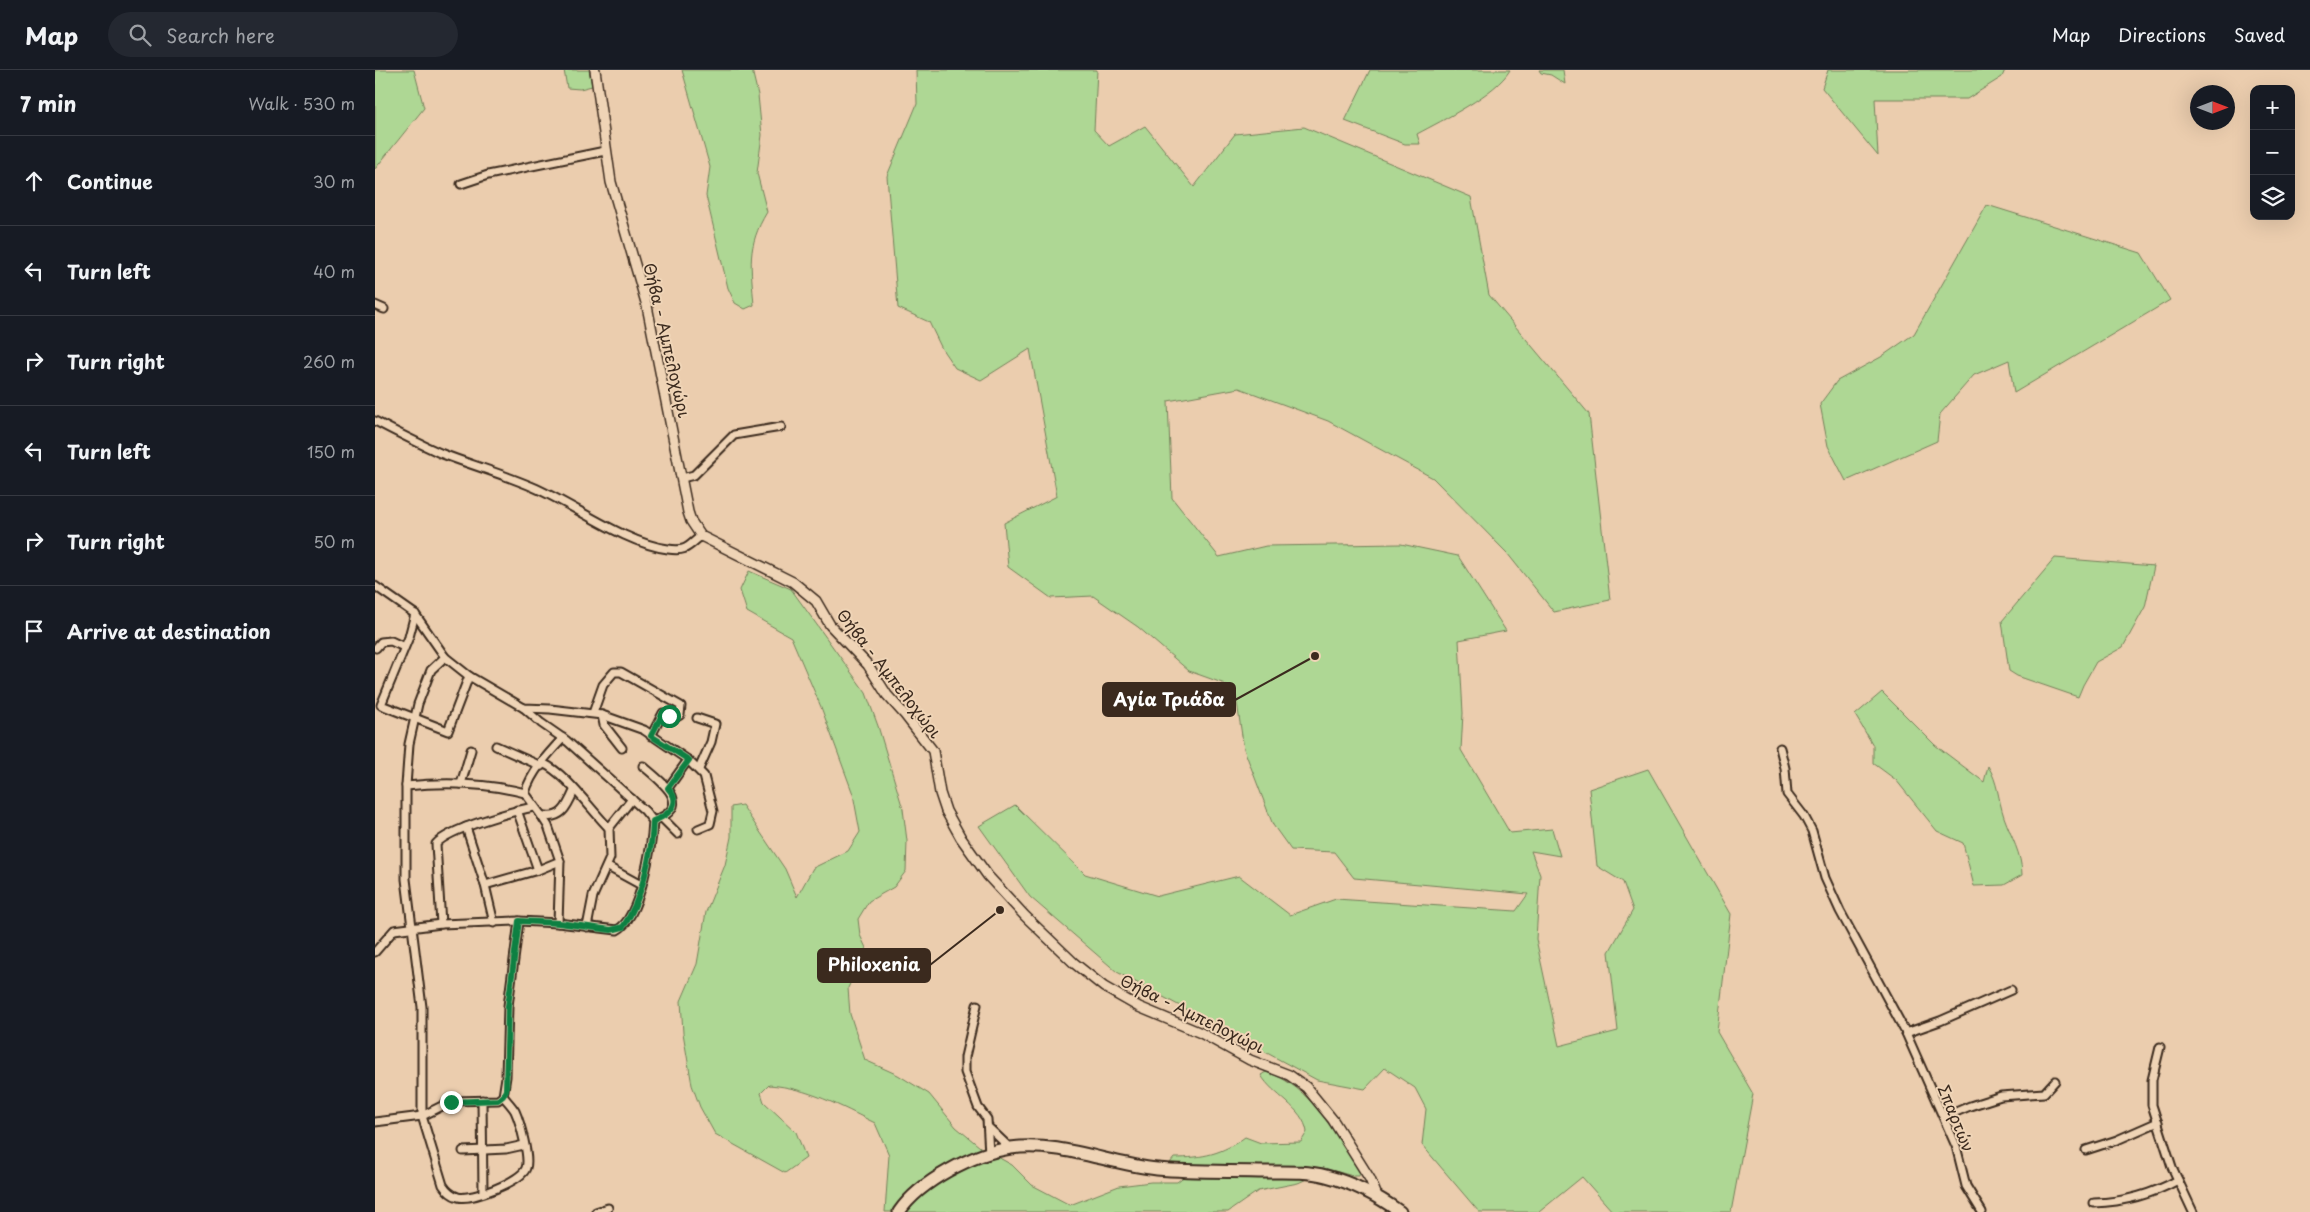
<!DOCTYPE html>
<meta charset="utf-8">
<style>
:root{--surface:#171b24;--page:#242831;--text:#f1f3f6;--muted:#9ea1a6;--line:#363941}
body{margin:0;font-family:"Playpen Sans",sans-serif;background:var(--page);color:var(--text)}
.controls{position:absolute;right:15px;top:15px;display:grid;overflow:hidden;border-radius:10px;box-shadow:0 5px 20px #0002}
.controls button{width:45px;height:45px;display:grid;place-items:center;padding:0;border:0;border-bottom:1px solid var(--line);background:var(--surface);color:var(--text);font:25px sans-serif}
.compass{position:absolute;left:1815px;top:15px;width:45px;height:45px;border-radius:50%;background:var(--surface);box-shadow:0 5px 20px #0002;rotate:90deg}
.stop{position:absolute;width:15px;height:15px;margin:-11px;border:4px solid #0b8043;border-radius:50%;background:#fff}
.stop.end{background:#0b8043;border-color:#fff;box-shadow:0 1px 5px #0008}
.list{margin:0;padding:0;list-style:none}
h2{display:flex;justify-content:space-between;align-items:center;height:65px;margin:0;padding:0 20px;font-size:21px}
h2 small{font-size:16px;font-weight:400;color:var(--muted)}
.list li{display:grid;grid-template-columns:32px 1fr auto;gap:15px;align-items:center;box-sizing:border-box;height:90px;padding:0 20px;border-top:1px solid var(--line)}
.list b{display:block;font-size:19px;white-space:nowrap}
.list em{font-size:16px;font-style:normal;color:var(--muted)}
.icon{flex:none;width:28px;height:28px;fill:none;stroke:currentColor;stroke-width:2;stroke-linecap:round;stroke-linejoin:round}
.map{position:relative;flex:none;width:1935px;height:1142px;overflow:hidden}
header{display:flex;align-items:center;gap:30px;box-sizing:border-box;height:70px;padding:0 25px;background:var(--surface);border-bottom:1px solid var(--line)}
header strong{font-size:24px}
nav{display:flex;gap:28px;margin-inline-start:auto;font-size:18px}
.search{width:350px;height:45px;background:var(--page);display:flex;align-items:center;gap:12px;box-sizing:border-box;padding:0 18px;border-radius:28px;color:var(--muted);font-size:19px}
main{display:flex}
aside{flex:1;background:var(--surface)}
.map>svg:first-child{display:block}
.green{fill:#aed794;stroke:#748059}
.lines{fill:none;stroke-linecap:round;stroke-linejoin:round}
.minor-casing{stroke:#3b2a1e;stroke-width:11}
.tertiary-casing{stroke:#3b2a1e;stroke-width:12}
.primary-casing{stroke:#3b2a1e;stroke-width:15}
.minor{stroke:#efd4b6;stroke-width:7}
.tertiary{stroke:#efd4b6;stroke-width:9}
.primary{stroke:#efd4b6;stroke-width:11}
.route{stroke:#0b8043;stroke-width:6}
.labels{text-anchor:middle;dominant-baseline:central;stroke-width:4;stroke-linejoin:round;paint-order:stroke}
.street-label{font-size:16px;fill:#3b2a1e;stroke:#efd4b6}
.leader{fill:none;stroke:#3b2a1e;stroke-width:2}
.callout-dot{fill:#3b2a1e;stroke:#efd4b6;stroke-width:2}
.callout{fill:#3b2a1e;stroke:#3b2a1e;stroke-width:2}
.callout-label{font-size:18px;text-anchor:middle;font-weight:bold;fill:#fff}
</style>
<header>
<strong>Map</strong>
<div class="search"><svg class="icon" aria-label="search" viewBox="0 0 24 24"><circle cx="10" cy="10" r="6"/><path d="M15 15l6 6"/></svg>Search here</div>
<nav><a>Map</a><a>Directions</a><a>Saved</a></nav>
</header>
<main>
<aside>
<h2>7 min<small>Walk · 530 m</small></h2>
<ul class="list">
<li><svg class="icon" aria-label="ahead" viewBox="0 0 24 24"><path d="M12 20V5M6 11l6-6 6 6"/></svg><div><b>Continue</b></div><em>30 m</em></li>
<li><svg class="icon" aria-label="left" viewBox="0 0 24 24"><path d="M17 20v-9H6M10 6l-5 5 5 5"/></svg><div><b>Turn left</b></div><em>40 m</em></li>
<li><svg class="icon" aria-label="right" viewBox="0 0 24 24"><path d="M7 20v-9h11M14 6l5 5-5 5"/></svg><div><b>Turn right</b></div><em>260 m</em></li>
<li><svg class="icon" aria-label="left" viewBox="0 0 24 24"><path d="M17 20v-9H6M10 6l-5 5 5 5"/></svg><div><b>Turn left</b></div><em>150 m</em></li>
<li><svg class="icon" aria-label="right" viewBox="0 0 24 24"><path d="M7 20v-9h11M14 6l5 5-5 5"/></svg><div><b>Turn right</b></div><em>50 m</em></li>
<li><svg class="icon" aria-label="arrive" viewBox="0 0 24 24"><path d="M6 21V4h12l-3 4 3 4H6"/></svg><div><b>Arrive at destination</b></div></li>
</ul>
</aside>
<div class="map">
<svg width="1935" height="1142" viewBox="0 0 1935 1142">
<rect width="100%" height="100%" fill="#ebcdae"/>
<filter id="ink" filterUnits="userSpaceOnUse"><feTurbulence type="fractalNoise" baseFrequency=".02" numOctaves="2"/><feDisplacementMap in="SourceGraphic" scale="10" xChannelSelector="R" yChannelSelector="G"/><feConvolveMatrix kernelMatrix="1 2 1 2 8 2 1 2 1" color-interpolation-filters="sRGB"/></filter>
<g filter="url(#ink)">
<g class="green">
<path d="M0,0H39L49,38L0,99Z"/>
<path d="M189,0H214L217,16L205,19L192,18Z"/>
<path d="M307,0H377L383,25L387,65L382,103L392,142C371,177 376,196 379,235L370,239L360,233L353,218L331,126L335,97Z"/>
<path d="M541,0H722L719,60L734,76L770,56L819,117L860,64L929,57L1096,127L1114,225L1214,344L1235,530L1179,542L1132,483L1058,408L953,351L864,318L793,331L797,428L844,487L891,476L1026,474L1083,486L1131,561L1084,570L1088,643L1086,680L1135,763L1177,759L1185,786L1156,781L1165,805L1161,869L1184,976L1243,961L1234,882L1258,840L1248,812L1222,796L1214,719L1273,699L1356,844L1342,962L1378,1024L1356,1142H1238L1207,1107L1164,1142H1104L1047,1075L1051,1039L1040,1018L1010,998L990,1019L942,1010L742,902L655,827L604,756L640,735L710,804L783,826L864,806L915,845L961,829L1141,841L1153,824L979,808L959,782L916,780L898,755L869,679L861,626L850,614L814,601L763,557L718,526L676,528L633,497L629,453L682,426L655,279L606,310L580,298L567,279L554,252L523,238L512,106L542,34Z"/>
<path d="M995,0H1135C1121,24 1068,50 1042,64L1045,74H1030L970,51Z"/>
<path d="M1164,0H1188L1190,14L1176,5L1166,3Z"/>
<path d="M1453,0H1630L1627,7L1592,29H1500L1503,86L1447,18Z"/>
<path d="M1612,135L1766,183L1795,230L1639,323L1634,290L1599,305L1565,344L1562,371L1471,411L1453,376L1445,334L1462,311L1506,287L1539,264Z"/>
<path d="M1680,488L1779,496L1770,537L1748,577L1721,592L1708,615L1703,627L1642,606L1634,601L1627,551Z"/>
<path d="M374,501L416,519L491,623L503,656L528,739L532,771L531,801L519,817L494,831L483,849L485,865L491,878L473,918L475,944L490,990L523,1005L554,1024L581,1057L605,1077L637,1095L657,1115L695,1135L744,1116L776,1112H802L811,1105H920L932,1109L923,1113L883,1121L853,1142H510L514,1085L500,1053C465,1036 433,1018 394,1015L386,1023L389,1032L421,1062L431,1088L410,1103L340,1064L325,1037L317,1015L308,963L306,931L322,894L331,842L350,795L356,767V737L367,735L410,799L422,827L438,798L473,781L485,762L478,724L446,637L416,567L372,542L365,520Z"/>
<path d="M1507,622L1560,675L1609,712L1613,696C1623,712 1623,729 1629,747C1636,767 1647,784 1647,805L1629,815L1599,816L1588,773L1562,761L1521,710L1498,693V675L1480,645Z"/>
<path d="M891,1002C936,1015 960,1065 985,1102L984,1106H978L949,1098L928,1096H835L795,1093L799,1088C828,1088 847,1084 870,1067L886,1073L926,1072L932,1062C928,1037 898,1026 886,1005Z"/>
</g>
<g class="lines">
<g class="minor-casing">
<g id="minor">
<path d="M86,114L113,105L230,81"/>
<path d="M0,235L9,239"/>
<path d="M0,351C21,362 43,373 65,383C96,395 128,404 158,417C200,435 249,473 293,479C312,482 313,476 326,466"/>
<path d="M307,408L319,405L359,365L406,357"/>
<path d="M0,516L40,544L70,587"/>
<path d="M40,544L34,567L6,635L73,661L94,606"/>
<path d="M1,578L6,572L16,571L29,577"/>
<path d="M218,643L228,615L239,602H246L306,636L305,645L300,648L288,643L276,666"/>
<path d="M227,645L229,655L247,678"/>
<path d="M322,648L340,654L336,672L324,699"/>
<path d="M188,668C174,683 156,702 150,723L166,745C186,751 192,737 199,721"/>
<path d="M121,676L166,696"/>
<path d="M1405,678L1410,698L1412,724L1429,746L1437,761L1450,808L1465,841L1531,963L1565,951L1636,920"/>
<path d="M167,693C189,701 216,740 234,758L235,788L218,826L212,857"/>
<path d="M268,696C288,713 320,736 278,751"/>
<path d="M86,714L96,680"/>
<path d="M31,716C71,712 111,713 150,723"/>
<path d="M293,718L313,690"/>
<path d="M142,740L163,800"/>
<path d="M287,748L303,764"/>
<path d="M91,757L110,815L119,853"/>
<path d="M234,758L257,729"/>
<path d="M233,797L266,815"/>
<path d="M110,815L163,800L185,791L173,756L166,745"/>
<path d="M183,853L185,791"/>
<path d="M66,854L61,774C73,759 138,741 159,737"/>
<path d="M0,882L19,860L66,854L144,851L183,853L242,860C265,849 277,775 278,751L270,741L192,671L166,653L149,638"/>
<path d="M602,935L590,987V1002L603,1037L612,1049L614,1084"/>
<path d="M1531,963L1581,1076L1591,1116L1607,1142"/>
<path d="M1785,977L1777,1010V1035L1797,1097L1818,1142"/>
<path d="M128,1026C132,1031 137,1036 140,1041C145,1052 155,1088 151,1098C147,1111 96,1131 83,1127C76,1125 72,1121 68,1115L47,1046V937L31,809V716L34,674L43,634L56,600L70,587L94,606L149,638L175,639L227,645L269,660L313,690L329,706L338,741L335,754L323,759"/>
<path d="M107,1030L108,1123"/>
<path d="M1569,1047L1595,1036L1626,1026L1669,1023L1680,1011"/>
<path d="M0,1052L47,1046L77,1031L123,1030L128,1026L131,1007L133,936L144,851"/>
<path d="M613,1057L635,1078"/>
<path d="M1711,1080L1742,1070L1783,1052"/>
<path d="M88,1081L131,1079L149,1075"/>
<path d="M1719,1133C1750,1132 1776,1125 1803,1110"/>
<path d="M221,1142L233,1138"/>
</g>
</g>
<g class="tertiary-casing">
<path id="tertiary" d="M220,0L236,112L272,236L313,442L316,451L326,466L418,512L441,531L455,555L493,595L512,625L530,645L558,681L565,723L571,741L586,768L613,806L650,846L699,893L729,917L764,937L826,963L875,990L914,1005L931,1017L958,1050L995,1109L1002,1126"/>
</g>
<g class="primary-casing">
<path id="primary" d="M524,1142C545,1111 599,1083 636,1078C685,1071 733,1094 782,1099C818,1102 854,1101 891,1102C911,1102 932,1101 951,1106C978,1113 1003,1126 1025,1142"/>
</g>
<use href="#minor" class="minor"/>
<use href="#tertiary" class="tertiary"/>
<use href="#primary" class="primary"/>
</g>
</g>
<g class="lines" filter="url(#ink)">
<path class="route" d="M76,1032L123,1030L128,1026L131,1020L133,936L144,851L184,853L236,860L248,857C267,830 277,783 278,751C286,748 302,740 299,728C299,725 295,721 293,718L314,690L276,666L288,643L294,646"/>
</g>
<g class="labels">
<g class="street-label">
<text transform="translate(293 270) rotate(77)">Θήβα - Αμπελοχώρι</text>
<text transform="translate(515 603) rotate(52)">Θήβα - Αμπελοχώρι</text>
<text transform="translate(818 943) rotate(26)">Θήβα - Αμπελοχώρι</text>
<text transform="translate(1582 1048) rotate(68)">Σπαρτών</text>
</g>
</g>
<path class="leader" d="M940 586L860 630M625 840L555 895"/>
<g class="callout-dot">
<circle cx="940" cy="586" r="5"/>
<circle cx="625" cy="840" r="5"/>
</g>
<g class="callout">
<rect x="728" y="613" width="132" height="33" rx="5"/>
<rect x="443" y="879" width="112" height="33" rx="5"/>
</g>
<g class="callout-label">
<text x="794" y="636">Αγία Τριάδα</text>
<text x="499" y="901">Philoxenia</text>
</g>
</svg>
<div class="controls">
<button>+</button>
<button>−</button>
<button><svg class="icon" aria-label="layers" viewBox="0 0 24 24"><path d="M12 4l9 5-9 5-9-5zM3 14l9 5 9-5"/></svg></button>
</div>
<svg class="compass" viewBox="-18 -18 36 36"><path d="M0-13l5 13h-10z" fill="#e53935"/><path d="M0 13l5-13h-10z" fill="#9ea1a6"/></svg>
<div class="stop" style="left:294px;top:646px"></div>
<div class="stop end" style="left:76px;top:1032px"></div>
</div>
</main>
